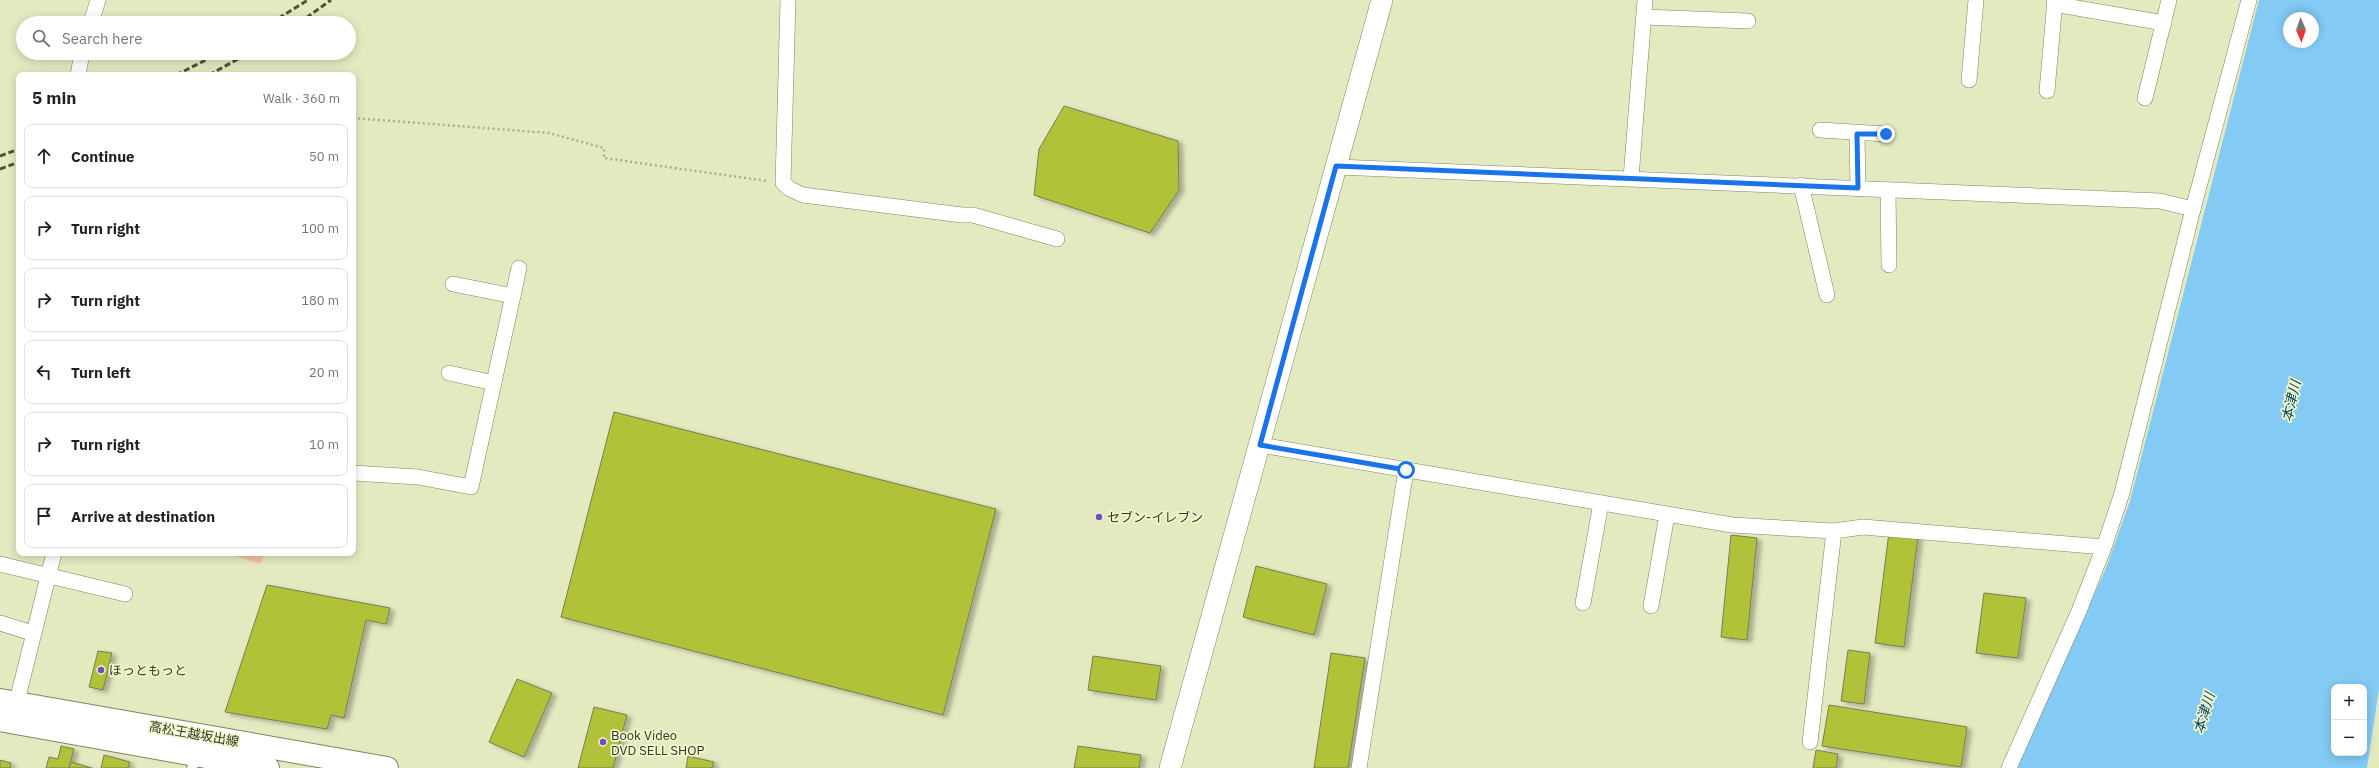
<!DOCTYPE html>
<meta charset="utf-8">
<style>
:root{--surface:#fff;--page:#f2f2f2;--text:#202124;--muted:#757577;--line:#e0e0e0}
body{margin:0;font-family:"IBM Plex Sans","Noto Sans JP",sans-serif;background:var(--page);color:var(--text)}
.controls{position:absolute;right:12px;bottom:12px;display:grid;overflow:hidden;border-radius:8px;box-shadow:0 2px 10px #0003}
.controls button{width:36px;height:36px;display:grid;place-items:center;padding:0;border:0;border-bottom:1px solid var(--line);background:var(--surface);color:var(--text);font:20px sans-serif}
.compass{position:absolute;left:2283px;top:12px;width:36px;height:36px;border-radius:50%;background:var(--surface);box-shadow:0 2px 10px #0003;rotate:178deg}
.stop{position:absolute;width:12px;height:12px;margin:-9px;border:3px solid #1a73e8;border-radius:50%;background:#fff}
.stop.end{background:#1a73e8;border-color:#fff;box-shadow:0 1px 4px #0008}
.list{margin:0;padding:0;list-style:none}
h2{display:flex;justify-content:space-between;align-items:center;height:52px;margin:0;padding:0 16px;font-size:17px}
h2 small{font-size:13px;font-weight:400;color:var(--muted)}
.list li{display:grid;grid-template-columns:26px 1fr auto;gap:12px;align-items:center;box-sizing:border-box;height:64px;margin:0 8px 8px;padding:0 8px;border:1px solid var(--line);border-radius:8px}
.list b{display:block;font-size:15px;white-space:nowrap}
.list em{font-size:13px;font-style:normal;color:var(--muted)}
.icon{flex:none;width:22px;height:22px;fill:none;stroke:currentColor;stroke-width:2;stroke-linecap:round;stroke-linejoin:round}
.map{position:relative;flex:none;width:2379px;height:768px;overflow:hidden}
.search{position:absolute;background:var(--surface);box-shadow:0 2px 10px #0003;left:16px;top:16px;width:340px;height:44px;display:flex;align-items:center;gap:10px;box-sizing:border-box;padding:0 14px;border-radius:22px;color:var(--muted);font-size:15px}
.panel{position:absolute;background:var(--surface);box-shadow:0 2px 10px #0003;left:16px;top:72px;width:340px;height:484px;border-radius:8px}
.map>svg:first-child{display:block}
.green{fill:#f7c19d}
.water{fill:#83caf5;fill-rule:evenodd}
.building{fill:#b1c137;stroke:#787e58;filter:url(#shadow)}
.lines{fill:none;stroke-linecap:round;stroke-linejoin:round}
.lane-casing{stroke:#7f855f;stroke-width:10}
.street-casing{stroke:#7f855f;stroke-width:16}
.secondary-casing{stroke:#7f855f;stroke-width:22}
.primary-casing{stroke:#7f855f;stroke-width:24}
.path{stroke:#a9ae8d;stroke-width:2.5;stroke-dasharray:2 3;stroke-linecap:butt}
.lane{stroke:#fff;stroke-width:8}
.street{stroke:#fff;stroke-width:15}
.secondary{stroke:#fff;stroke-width:21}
.primary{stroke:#fff;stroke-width:22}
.rail{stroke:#4e513d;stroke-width:3;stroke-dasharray:6 3;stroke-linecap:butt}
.route{stroke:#1a73e8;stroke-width:5}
.poi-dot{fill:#764cc5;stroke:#f0f7cd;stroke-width:1.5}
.labels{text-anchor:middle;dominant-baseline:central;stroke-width:3.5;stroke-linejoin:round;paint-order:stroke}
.poi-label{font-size:13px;fill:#333626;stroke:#f0f7cd;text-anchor:start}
.street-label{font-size:13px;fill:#333626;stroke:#f0f7cd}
.water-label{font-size:14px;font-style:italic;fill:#074461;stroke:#f0f7cd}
</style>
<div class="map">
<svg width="2379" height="768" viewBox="0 0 2379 768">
<defs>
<filter id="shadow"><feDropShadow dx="4.5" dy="2.5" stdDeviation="2" flood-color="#0004"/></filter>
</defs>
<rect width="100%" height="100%" fill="#e3eac0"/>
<path class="green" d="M226,553H265L260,564Z"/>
<path class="water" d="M2259,0H2379V689L2367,768H2017L2106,568L2130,501ZM2289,18H2313V42H2289ZM2334,687H2364V753H2334Z"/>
<g class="building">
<path d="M1064,106L1178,141L1179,190L1150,233L1034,195L1039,149Z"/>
<path d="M614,412L996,509L943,715L561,617Z"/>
<path d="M1889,532L1918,536L1904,647L1875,643Z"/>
<path d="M1731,535L1757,538L1747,640L1721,637Z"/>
<path d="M1256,566L1327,584L1314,635L1243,617Z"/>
<path d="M267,585L390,608L386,624L366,620L344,718L331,715L327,729L225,712Z"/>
<path d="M1984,593L2026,598L2018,658L1976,653Z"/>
<path d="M1848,650L1870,653L1864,704L1841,701Z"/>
<path d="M98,651L112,653L103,690L89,687Z"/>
<path d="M1331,653L1365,658L1348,768H1314Z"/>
<path d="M1093,656L1161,666L1156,700L1088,690Z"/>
<path d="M517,679L552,693L524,757L489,742Z"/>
<path d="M1829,705L1967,727L1961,767L1822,746Z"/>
<path d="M594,707L627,715L613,768H578Z"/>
<path d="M61,746L74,749L69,768H46L49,757L58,759Z"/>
<path d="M1078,746L1141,755L1139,768H1074Z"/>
<path d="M1816,750L1838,754L1836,768H1813Z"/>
<path d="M104,755L130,762L128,768H101Z"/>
<path d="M688,756L714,762L712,768H686Z"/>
<path d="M0,760L11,763L10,768H0Z"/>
<path d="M71,762L92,768H69Z"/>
</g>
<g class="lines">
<g class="lane-casing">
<path id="lane" d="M191,768L197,762"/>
</g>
<g class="street-casing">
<g id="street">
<path d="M788,0L783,183L790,189L803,195L962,215H973L1057,239"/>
<path d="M2054,4L2164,23"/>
<path d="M1644,17L1748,21"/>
<path d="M91,23L98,0"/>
<path d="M78,75L82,53"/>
<path d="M1969,80L1976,0"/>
<path d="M2047,91L2055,0"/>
<path d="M2145,98L2169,0"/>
<path d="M1820,130L1886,134"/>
<path d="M1857,134L1858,188"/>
<path d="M1337,167L2160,201L2193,209"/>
<path d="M1631,178L1645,0"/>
<path d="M1801,185L1827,295"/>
<path d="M1888,190L1889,265"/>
<path d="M453,284L513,296"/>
<path d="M449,373L494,383"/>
<path d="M1260,445L1732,525L1834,531L1863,527L2104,547"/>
<path d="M353,473L418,477L471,487L519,268"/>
<path d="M0,564L125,594"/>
<path d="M1583,603L1601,503"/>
<path d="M1651,606L1667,515"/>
<path d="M0,623L32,633"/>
<path d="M14,713L54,553"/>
<path d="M1810,742L1834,531"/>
<path d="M1359,768L1406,470"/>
<path d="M2009,768L2079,611L2104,547L2122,493L2193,209L2249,0"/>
</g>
</g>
<g class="secondary-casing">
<path id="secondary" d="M1170,768L1382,0"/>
</g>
<g class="primary-casing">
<g id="primary">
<path d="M0,700L387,768"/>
<path d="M0,720L268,768"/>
</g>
</g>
<path class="path" d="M353,118L549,133L604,148V158L767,181"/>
<use href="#lane" class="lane"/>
<use href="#street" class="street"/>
<use href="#secondary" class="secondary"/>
<use href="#primary" class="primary"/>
<g class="rail">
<path d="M271,23L308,0"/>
<path d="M299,23L331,0"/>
<path d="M176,75L220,53"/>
<path d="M209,75L249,53"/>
<path d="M0,156L19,149"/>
<path d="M0,169L19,162"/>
</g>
</g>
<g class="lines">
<path class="route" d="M1406,470L1260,445L1336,166L1858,188L1857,134H1886"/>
</g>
<g class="poi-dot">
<circle cx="1099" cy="517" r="4"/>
<circle cx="101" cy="670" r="4"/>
<circle cx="603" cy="742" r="4"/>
</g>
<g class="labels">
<g class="poi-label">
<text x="1107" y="517">セブン-イレブン</text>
<text x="109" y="670">ほっともっと</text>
<text x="611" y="735">Book Video<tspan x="611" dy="15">DVD SELL SHOP</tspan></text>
</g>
<g class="street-label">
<text transform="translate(194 734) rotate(10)">高松王越坂出線</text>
</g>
<g class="water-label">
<text transform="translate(2291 401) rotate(-77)">本津川</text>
<text transform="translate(2204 713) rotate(-73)">本津川</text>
</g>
</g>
</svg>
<div class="controls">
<button>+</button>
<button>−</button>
</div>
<svg class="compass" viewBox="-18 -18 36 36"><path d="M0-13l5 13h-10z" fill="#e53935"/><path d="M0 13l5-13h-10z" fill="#757577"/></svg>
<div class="stop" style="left:1406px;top:470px"></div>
<div class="stop end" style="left:1886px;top:134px"></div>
<div class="search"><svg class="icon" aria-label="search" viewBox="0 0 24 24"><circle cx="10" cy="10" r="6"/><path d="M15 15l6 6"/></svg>Search here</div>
<section class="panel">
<h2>5 min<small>Walk · 360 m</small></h2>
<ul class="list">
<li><svg class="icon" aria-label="ahead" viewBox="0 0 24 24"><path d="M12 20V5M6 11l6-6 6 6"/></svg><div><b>Continue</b></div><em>50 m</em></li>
<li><svg class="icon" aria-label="right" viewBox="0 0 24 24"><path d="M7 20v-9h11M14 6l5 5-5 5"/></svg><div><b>Turn right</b></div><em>100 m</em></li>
<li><svg class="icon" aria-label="right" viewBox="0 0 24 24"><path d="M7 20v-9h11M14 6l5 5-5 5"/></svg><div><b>Turn right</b></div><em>180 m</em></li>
<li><svg class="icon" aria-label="left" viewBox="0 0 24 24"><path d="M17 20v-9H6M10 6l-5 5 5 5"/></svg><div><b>Turn left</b></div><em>20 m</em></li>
<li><svg class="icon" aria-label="right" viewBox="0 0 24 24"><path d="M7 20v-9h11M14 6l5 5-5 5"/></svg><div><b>Turn right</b></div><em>10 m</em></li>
<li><svg class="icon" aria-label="arrive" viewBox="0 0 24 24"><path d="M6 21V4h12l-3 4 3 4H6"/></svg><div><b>Arrive at destination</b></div></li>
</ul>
</section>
</div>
